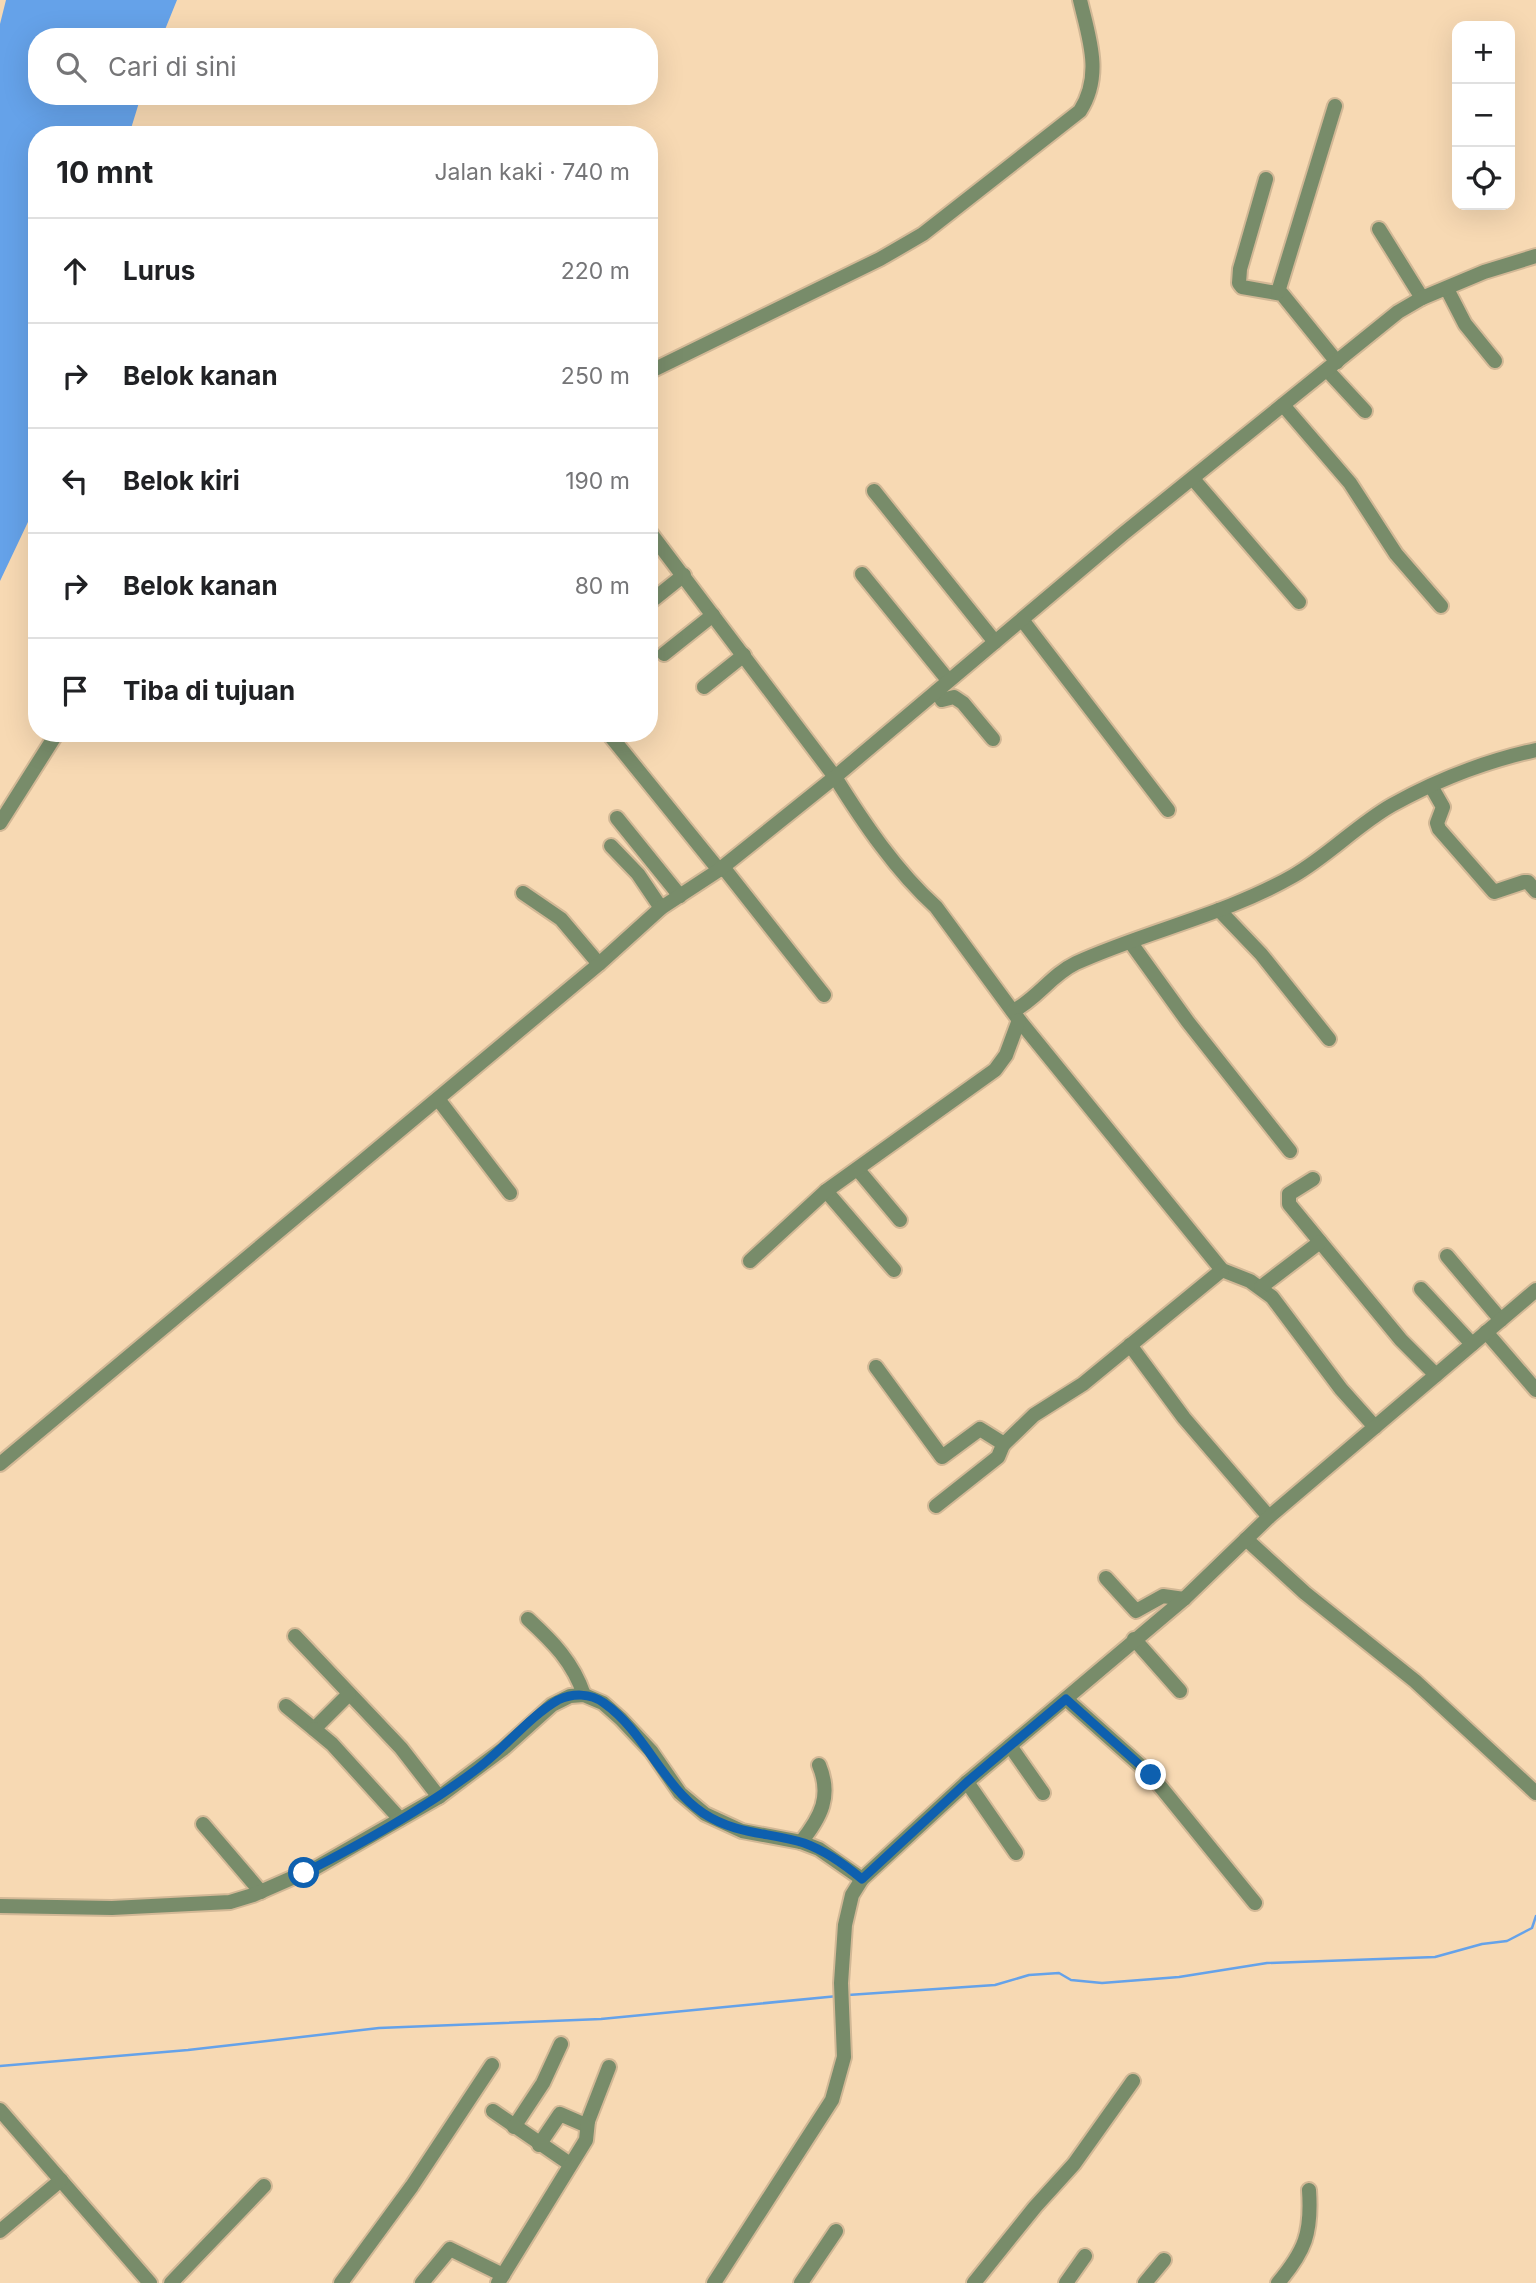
<!DOCTYPE html>
<html lang="id">
<meta charset="utf-8">
<style>
:root{--surface:#fff;--page:#f2f2f2;--text:#202124;--muted:#757577;--line:#e0e0e0}
body{margin:0;font-family:Inter,sans-serif;background:var(--page);color:var(--text)}
.controls{position:absolute;right:21px;top:21px;display:grid;overflow:hidden;border-radius:14px;box-shadow:0 7px 28px #0002}
.controls button{width:63px;height:63px;display:grid;place-items:center;padding:0;border:0;border-bottom:2px solid var(--line);background:var(--surface);color:var(--text);font:35px sans-serif}
.stop{position:absolute;width:21px;height:21px;margin:-16px;border:5px solid #0e60af;border-radius:50%;background:#fff}
.stop.end{background:#0e60af;border-color:#fff;box-shadow:0 2px 7px #0008}
.list{margin:0;padding:0;list-style:none}
h2{display:flex;justify-content:space-between;align-items:center;height:91px;margin:0;padding:0 28px;font-size:30px}
h2 small{font-size:23px;font-weight:400;color:var(--muted)}
.list li{display:grid;grid-template-columns:46px 1fr auto;gap:21px;align-items:center;box-sizing:border-box;height:105px;padding:0 28px;border-top:2px solid var(--line)}
.list b{display:block;font-size:26px;white-space:nowrap}
.list em{font-size:23px;font-style:normal;color:var(--muted)}
.icon{flex:none;width:38px;height:38px;fill:none;stroke:currentColor;stroke-width:2;stroke-linecap:round;stroke-linejoin:round}
.map{position:relative;flex:none;width:1536px;height:2283px;overflow:hidden}
.search{position:absolute;background:var(--surface);box-shadow:0 7px 28px #0002;left:28px;top:28px;width:630px;height:77px;display:flex;align-items:center;gap:18px;box-sizing:border-box;padding:0 24px;border-radius:28px;color:var(--muted);font-size:26px}
.panel{position:absolute;background:var(--surface);box-shadow:0 7px 28px #0002;left:28px;top:126px;width:630px;height:616px;border-radius:28px}
.map>svg:first-child{display:block}
.water{fill:#65a2e9}
.lines{fill:none;stroke-linecap:round;stroke-linejoin:round}
.stream{stroke:#65a2e9;stroke-width:2.5}
.minor-casing{stroke:#d2b896;stroke-width:18}
.minor{stroke:#788c6a;stroke-width:14}
.route{stroke:#0e60af;stroke-width:9}
</style>
<div class="map">
<svg width="1536" height="2283" viewBox="0 0 1536 2283">
<rect width="100%" height="100%" fill="#f7d9b3"/>
<path class="water" d="M6,0H177L162,37H37V96H141L129,135H37V503L0,581V24Z"/>
<g class="lines">
<g class="stream">
<path d="M848,1995L995,1985L1029,1975L1059,1973L1071,1980L1102,1983L1179,1977L1267,1963L1435,1957L1482,1944L1507,1941L1532,1928L1536,1916"/>
<path d="M0,2066L188,2050L379,2028L601,2019L838,1996"/>
</g>
<g class="minor-casing">
<g id="minor">
<path d="M1266,179L1240,269L1239,283L1242,287L1282,294L1337,362"/>
<path d="M1379,229L1422,298"/>
<path d="M1447,289L1465,324L1495,361"/>
<path d="M1278,292L1335,106"/>
<path d="M1327,370L1365,411"/>
<path d="M649,372L880,259L923,234L1080,111C1103,75 1089,38 1080,0"/>
<path d="M1283,405L1350,483L1396,554L1441,606"/>
<path d="M1194,480L1299,602"/>
<path d="M874,491L995,642"/>
<path d="M649,531L835,777C863,822 896,871 936,907L1019,1020L1222,1270L1250,1281L1272,1297L1341,1389L1375,1427"/>
<path d="M862,574L948,680"/>
<path d="M649,603L684,575"/>
<path d="M1023,621L1168,810"/>
<path d="M664,654L713,615"/>
<path d="M704,687L744,655"/>
<path d="M937,691L942,700L954,697L963,703L993,739"/>
<path d="M608,733L719,870"/>
<path d="M1431,786L1443,807L1437,823L1439,829L1494,892L1524,882H1528L1536,891"/>
<path d="M617,818L680,896"/>
<path d="M0,823L57,733"/>
<path d="M611,846L638,874L661,908"/>
<path d="M723,867L824,995"/>
<path d="M523,893L561,919L599,964"/>
<path d="M1219,910L1261,954L1329,1039"/>
<path d="M1131,943L1188,1022L1290,1151"/>
<path d="M1013,1011C1037,999 1051,975 1076,963C1146,931 1225,915 1293,876C1328,856 1357,825 1392,805C1437,780 1486,761 1536,750"/>
<path d="M438,1099L510,1193"/>
<path d="M859,1171L900,1220"/>
<path d="M1313,1179L1289,1194V1204L1401,1340L1436,1375"/>
<path d="M826,1191L894,1270"/>
<path d="M1447,1256L1501,1320"/>
<path d="M750,1261L826,1191L995,1070L1006,1055L1019,1020"/>
<path d="M1261,1287L1320,1242"/>
<path d="M1421,1289L1472,1344"/>
<path d="M1486,1332L1536,1390"/>
<path d="M1130,1345L1184,1418L1269,1517"/>
<path d="M876,1367L942,1457L980,1429L1004,1444"/>
<path d="M0,1464L599,964L661,908L719,870L835,777L1123,534L1398,312L1422,298L1484,272L1536,256"/>
<path d="M936,1506L998,1457L1003,1445L1034,1415L1083,1384L1222,1270"/>
<path d="M1246,1539L1305,1593L1415,1681L1536,1793"/>
<path d="M1106,1578L1136,1611L1163,1596L1184,1599"/>
<path d="M528,1619C553,1642 573,1662 584,1695"/>
<path d="M295,1636L401,1748L439,1797"/>
<path d="M1134,1639L1180,1691"/>
<path d="M1066,1699L1151,1775L1255,1903"/>
<path d="M286,1706L314,1729L349,1694"/>
<path d="M314,1729L332,1744L400,1819"/>
<path d="M1010,1746L1043,1793"/>
<path d="M967,1782L1016,1853"/>
<path d="M203,1824L261,1892"/>
<path d="M801,1842C821,1817 832,1796 819,1765"/>
<path d="M0,1906L112,1908L230,1902L253,1895L317,1867L439,1797L503,1749L552,1705L570,1696L584,1695L603,1703L621,1719L651,1751L680,1793L705,1814L742,1831L801,1842L819,1849L862,1879"/>
<path d="M0,2110L150,2283"/>
<path d="M493,2111L570,2164"/>
<path d="M514,2127L543,2083L561,2044"/>
<path d="M539,2145L560,2114L583,2124L588,2121L609,2067"/>
<path d="M0,2231L61,2180"/>
<path d="M171,2283L264,2186"/>
<path d="M341,2283L412,2186L492,2065"/>
<path d="M422,2283L450,2249L503,2275"/>
<path d="M498,2283L586,2140L588,2121"/>
<path d="M714,2283L832,2100L844,2057L841,1983L845,1925L852,1895L862,1879L967,1782L1184,1599L1269,1517L1536,1290"/>
<path d="M801,2283L836,2231"/>
<path d="M974,2283L1035,2207L1074,2164L1133,2081"/>
<path d="M1066,2283L1085,2256"/>
<path d="M1145,2283L1164,2260"/>
<path d="M1278,2283C1305,2251 1312,2233 1309,2190"/>
</g>
</g>
<use href="#minor" class="minor"/>
</g>
<g class="lines">
<path class="route" d="M304,1873C363,1843 424,1809 477,1769C504,1749 530,1716 558,1700C573,1693 590,1693 604,1703C645,1732 662,1785 703,1813C736,1835 769,1832 804,1843C826,1851 844,1864 862,1879L967,1782L1066,1699L1151,1775"/>
</g>
</svg>
<div class="controls">
<button>+</button>
<button>−</button>
<button><svg class="icon" aria-label="locate" viewBox="0 0 24 24"><circle cx="12" cy="12" r="6"/><path d="M12 2v4M12 18v4M2 12h4M18 12h4"/></svg></button>
</div>
<div class="stop" style="left:304px;top:1873px"></div>
<div class="stop end" style="left:1151px;top:1775px"></div>
<div class="search"><svg class="icon" aria-label="search" viewBox="0 0 24 24"><circle cx="10" cy="10" r="6"/><path d="M15 15l6 6"/></svg>Cari di sini</div>
<section class="panel">
<h2>10 mnt<small>Jalan kaki · 740 m</small></h2>
<ul class="list">
<li><svg class="icon" aria-label="ahead" viewBox="0 0 24 24"><path d="M12 20V5M6 11l6-6 6 6"/></svg><div><b>Lurus</b></div><em>220 m</em></li>
<li><svg class="icon" aria-label="right" viewBox="0 0 24 24"><path d="M7 20v-9h11M14 6l5 5-5 5"/></svg><div><b>Belok kanan</b></div><em>250 m</em></li>
<li><svg class="icon" aria-label="left" viewBox="0 0 24 24"><path d="M17 20v-9H6M10 6l-5 5 5 5"/></svg><div><b>Belok kiri</b></div><em>190 m</em></li>
<li><svg class="icon" aria-label="right" viewBox="0 0 24 24"><path d="M7 20v-9h11M14 6l5 5-5 5"/></svg><div><b>Belok kanan</b></div><em>80 m</em></li>
<li><svg class="icon" aria-label="arrive" viewBox="0 0 24 24"><path d="M6 21V4h12l-3 4 3 4H6"/></svg><div><b>Tiba di tujuan</b></div></li>
</ul>
</section>
</div>
